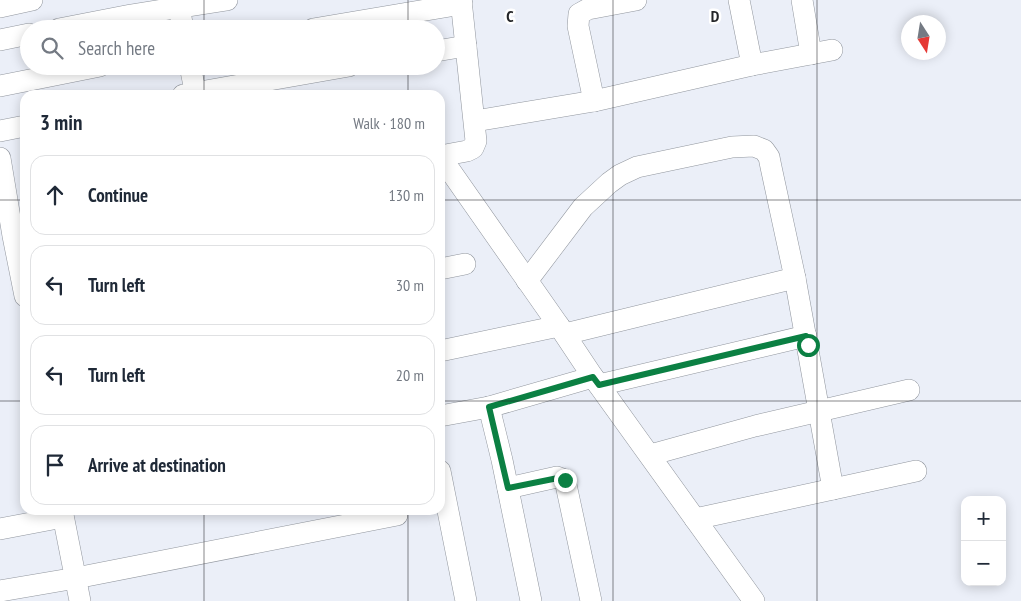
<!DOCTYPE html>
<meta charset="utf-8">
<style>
:root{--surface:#fff;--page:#f6f6f7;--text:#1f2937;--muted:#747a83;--line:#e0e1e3}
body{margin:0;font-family:"PT Sans Narrow",sans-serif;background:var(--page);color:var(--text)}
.controls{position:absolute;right:15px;bottom:15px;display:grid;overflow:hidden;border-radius:10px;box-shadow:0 2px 12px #0003}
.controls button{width:45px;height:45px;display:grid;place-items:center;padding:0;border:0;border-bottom:1px solid var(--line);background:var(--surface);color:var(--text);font:25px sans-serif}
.compass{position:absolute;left:901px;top:15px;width:45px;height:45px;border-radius:50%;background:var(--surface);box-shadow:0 2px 12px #0003;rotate:168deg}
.stop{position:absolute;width:15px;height:15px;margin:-11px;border:4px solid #0b8043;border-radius:50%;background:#fff}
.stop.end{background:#0b8043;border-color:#fff;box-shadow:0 1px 5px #0008}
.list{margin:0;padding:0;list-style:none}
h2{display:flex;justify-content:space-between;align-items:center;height:65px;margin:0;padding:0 20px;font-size:21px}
h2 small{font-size:16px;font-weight:400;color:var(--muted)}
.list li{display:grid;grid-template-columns:32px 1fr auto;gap:15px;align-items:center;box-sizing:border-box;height:80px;margin:0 10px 10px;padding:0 10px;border:1px solid var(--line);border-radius:15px}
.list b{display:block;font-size:19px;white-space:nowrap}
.list em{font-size:16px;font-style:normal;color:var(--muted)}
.icon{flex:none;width:28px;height:28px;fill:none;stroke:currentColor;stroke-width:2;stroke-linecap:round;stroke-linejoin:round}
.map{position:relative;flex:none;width:1021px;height:601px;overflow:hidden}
.search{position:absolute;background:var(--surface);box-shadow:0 2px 12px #0003;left:20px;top:20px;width:425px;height:55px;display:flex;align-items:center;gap:12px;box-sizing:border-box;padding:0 18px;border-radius:28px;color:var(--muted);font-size:19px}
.panel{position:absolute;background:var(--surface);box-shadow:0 2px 12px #0003;left:20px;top:90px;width:425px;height:425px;border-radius:15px}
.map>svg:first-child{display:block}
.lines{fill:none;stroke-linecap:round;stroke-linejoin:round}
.minor-casing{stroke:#91969e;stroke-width:22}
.minor{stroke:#fff;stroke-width:21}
.route{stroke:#0b8043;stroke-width:6}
.grid{fill:none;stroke:#242629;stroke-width:1;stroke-opacity:0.55}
.grid-label{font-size:16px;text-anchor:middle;font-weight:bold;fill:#242629;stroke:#fff;stroke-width:5;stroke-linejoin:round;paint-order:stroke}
</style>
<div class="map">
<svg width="1021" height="601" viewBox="0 0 1021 601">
<rect width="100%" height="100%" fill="#ebeff8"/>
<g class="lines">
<g class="minor-casing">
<g id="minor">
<path d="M178,0L183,29"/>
<path d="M739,0L752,65"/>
<path d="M802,0L811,54"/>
<path d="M0,7L32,0"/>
<path d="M59,29L131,15L227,0"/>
<path d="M313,29L462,4"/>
<path d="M0,40L29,34"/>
<path d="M436,51L466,46"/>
<path d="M190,66L196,95"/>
<path d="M0,86L100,66"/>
<path d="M183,95L349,66"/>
<path d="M594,101L578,26L579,14L588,9L636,0"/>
<path d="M475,121L594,101L752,65L832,50"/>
<path d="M0,131L25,126"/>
<path d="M440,156L559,326L593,377L754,601"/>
<path d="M440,156L467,151L473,148L476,141L461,0"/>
<path d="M0,158L13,236L25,296"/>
<path d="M440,269L465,264"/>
<path d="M527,281L583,207L609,183L620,175L637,167L732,147L754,146L764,150L769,157L771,167L795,278L833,489"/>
<path d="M565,334L795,278"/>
<path d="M440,351L559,326"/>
<path d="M599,385L806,336"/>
<path d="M489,407L502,460L531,601"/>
<path d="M440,416L489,407L593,377"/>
<path d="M650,455L755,426L909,390"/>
<path d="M440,471L466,601"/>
<path d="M508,488L557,477L565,480L591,601"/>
<path d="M62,510L80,601"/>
<path d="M695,519L916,471"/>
<path d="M0,529L63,517"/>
<path d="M0,591L76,578L397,515"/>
</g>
</g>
<use href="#minor" class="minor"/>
</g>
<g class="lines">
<path class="route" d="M565,480L558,478L508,488L489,407L593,377L599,385L806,336L808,345"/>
</g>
<path class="grid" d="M204,0V29M408,0V29M613,0V601M817,0V601M204,66V95M408,66V95M0,200H25M440,200H1021M0,401H25M440,401H1021M204,510V601M408,510V601"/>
<g class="grid-label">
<text x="510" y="22">C</text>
<text x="715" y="22">D</text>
</g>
</svg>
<div class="controls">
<button>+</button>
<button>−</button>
</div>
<svg class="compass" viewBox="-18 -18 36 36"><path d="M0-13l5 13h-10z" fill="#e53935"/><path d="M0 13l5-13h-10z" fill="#747a83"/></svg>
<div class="stop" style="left:808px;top:345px"></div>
<div class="stop end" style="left:565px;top:480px"></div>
<div class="search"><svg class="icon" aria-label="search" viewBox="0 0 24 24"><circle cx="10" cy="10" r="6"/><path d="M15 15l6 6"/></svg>Search here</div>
<section class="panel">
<h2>3 min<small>Walk · 180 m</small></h2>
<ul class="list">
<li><svg class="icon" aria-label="ahead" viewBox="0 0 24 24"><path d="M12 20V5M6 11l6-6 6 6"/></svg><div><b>Continue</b></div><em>130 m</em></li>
<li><svg class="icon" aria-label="left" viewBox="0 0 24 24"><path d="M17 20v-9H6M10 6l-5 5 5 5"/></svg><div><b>Turn left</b></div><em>30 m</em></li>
<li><svg class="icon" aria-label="left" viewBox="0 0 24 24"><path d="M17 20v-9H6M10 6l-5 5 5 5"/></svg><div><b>Turn left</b></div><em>20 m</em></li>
<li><svg class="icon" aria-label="arrive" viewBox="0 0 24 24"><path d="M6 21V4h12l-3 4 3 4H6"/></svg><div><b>Arrive at destination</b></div></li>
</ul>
</section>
</div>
